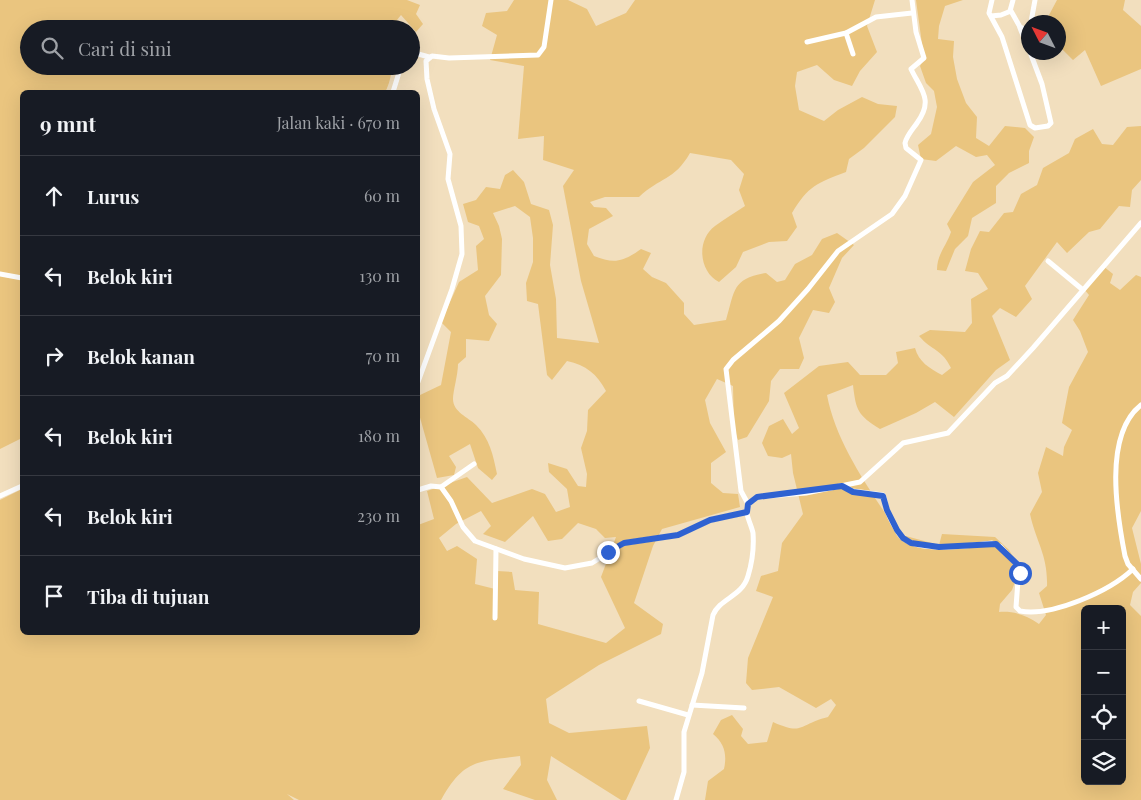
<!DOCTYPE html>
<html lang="id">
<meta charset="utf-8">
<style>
:root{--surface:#171b24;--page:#20242c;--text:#f1f3f6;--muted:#9ea1a6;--line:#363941}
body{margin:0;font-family:"Playfair Display",serif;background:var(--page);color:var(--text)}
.controls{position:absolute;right:15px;bottom:15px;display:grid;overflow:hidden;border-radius:8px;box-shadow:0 5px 20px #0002}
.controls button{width:45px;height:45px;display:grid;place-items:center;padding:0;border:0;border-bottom:1px solid var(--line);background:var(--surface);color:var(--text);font:25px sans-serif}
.compass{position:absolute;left:1021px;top:15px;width:45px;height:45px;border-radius:50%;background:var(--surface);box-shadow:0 5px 20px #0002;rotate:312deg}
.stop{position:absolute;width:15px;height:15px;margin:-11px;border:4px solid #2f62d1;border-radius:50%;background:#fff}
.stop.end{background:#2f62d1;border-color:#fff;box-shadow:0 1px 5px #0008}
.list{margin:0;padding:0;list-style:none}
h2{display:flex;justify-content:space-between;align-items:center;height:65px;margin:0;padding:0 20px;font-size:21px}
h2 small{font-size:16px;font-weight:400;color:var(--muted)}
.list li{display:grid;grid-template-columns:32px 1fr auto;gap:15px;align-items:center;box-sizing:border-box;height:80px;padding:0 20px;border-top:1px solid var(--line)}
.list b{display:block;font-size:19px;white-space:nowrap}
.list em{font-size:16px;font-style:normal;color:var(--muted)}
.icon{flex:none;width:28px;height:28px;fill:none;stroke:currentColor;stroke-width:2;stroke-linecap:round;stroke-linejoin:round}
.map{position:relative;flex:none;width:1141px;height:800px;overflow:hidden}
.search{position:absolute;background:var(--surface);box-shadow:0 5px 20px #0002;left:20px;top:20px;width:400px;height:55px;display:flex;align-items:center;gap:12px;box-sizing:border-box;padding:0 18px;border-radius:28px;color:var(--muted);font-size:19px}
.panel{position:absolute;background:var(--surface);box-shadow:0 5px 20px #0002;left:20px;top:90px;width:400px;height:545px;border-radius:8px}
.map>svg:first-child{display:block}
.green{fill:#eac57f;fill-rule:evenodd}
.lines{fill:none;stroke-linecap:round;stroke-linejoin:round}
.minor{stroke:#fff;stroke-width:5}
.route{stroke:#2f62d1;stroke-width:6}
</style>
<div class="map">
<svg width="1141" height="800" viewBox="0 0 1141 800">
<rect width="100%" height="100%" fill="#f2dfbe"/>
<g class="green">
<path d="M0,0H407L420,5L416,14L423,24L416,32L401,15L393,25L395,29H29V66H394C390,75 390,84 385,92H22V438L0,449Z"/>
<path d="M514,0H568L587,9L596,26L626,13L635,0H875L867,26L877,52L860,71L852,86L834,80L817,65L797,72L795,86L799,110L824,121L838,110L862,97L878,104L897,106L895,117L864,148L849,159L846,172C817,183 808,186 792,213L797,227L787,241L769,242L743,252L736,267L719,282C699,272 696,240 715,226C724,219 735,213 745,206L739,190L744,174L731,160L690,153C674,181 660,177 639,197H605L590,202L594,207L606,208L613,216L589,229L587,244L594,256C614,264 623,262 641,249L651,253L643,269L652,277L666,283L684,303V314L694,325L726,320C735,290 732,279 766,273L777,282L785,280L795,264L812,255L822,239L837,233L854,245L842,258L829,288L835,302L829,313L813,310L799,338L804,358L799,369H780L771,381L769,401L747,437L738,440L734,428L733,386L717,379L705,400L710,423L726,452L711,463V483L723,493L738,494L740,507L662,529L653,546L634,603L663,624L661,634L599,665L546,699L549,723L569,733L647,726L650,748L626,800H621L551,756L547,780L557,800H535L503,789L521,765L520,756C477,762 464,759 441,800H299L287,794L294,800H0V500L22,489V632H418V525L434,519L427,491L467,477L492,503L532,489L545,494L556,512L570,507L567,489L549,472L548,463L567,469L578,486L586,487L587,474L581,448L587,431L588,410L606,391C597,374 586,365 567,361L552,380L547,375L538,304L527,301L526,283L533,262V238L530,217L515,206L493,213L499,226L502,239L501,275L485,296L489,315L497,324L489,341L466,339V357L458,364C458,375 453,391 453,399C453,412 468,417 476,425C490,439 493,455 497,474L492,480L478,468L470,444L449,456L456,467L454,475L437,478L419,414H418V396L441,385L451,332L441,322L459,282L478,270L476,246L484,239L479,226L468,222L463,204L476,200L486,187L500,189L505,175L513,170L524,182L531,204L549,210L553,225L550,265L556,299L557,338L599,343L581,281L563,186L574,170L543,160L544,136L518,139L524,66L490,60L497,35L482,26L486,13L507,11ZM481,511L491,526L483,534L505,542L533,516L548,541L562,539L578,523L596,529L605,538L616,537L601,577L625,628L606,643L538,624L539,592L515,590L512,572L497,571L495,589L475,584L477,559L457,546L447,551L439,538L456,524Z"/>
<path d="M916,0H963L945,6L939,26L938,39L954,41L953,57L957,79L966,103L977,117L976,138L989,146L1005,126L1025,128L1034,137L1029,151V163L1009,173L996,186V203L972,218L968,236L955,249L946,271L937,270C937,254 946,247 951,232L947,224L973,182L995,165L987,155L976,157L956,146L936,161L921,159L918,145L931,134L937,107L934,91L926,83L920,66L924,59Z"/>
<path d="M1057,0H1125L1123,10L1141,26V69L1101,86L1085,50L1073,60L1059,46L1058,22H1049L1048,17Z"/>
<path d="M1141,126V180L1132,190L1130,207L1119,206L1100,229L1089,232L1067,253L1057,242L1025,286L1032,299L1016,317L1000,308L992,316L1010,360L996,370L954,417L935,402L916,413L880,429C858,415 856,411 853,385L827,395C836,443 868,487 895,528L902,535L939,545L942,534L995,537L1009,550L1020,568L1012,590L1000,604L999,612C1015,611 1026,615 1039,624L1046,615L1039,593L1047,586C1048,555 1036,542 1030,514L1042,492L1038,473L1046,447L1063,456L1064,447L1072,430L1062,423L1069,387L1088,352L1080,331L1073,320L1089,295L1084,289L1103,266L1113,274L1110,283L1120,290L1136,275L1141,277V511L1132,528L1141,564V583L1133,592L1130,605L1141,616V800H705L708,781L724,769C727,755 725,744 713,734L721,720L732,715L743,729L741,736L748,744L767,742L773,722C804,736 799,724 828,717L836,705L831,699L816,708L779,687L752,690L746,683L748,658L773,597L756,591L761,576L778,571L782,543L803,514L793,473L791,454L782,458L768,456L762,443L769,426L783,419L792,434L799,428L784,393L819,366L848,362L860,375H886L898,363L896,352L915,348C919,362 929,368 942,375L951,368C942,349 932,351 919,336L930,330L965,332L972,323L971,299L988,289L978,273L965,271L971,249L980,231L989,232L1004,213L1013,212L1021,194L1037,185L1043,168L1069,153L1075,139L1093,129L1102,144L1113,145L1127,127ZM1085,609H1122V781H1085Z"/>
</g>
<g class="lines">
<g class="minor">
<path d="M992,0L989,13L1002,37L1030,125L1035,128L1048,126L1051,123L1042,84L1030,52"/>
<path d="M1010,11L1013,0"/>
<path d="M991,16L1001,15L1011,11L1020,27L1025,29L1028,26"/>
<path d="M1031,22L1035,0"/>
<path d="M1020,28L1028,48"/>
<path d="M846,33L853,54"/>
<path d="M807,42L846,33L876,17L912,13"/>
<path d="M411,52L429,57"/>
<path d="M393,92L401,66"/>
<path d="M1048,261L1083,290"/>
<path d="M0,274L22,278"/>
<path d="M418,382L452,289L462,254L461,226L448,179L450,154L434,109L427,79L426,61L432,56L449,58L538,55L544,47L551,0"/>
<path d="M1141,405C1103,435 1117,515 1125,556L1128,564L1141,579"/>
<path d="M842,486L853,491L883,495C886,500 885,505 887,510C889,518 895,527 899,534C914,555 970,545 992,543L1000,546L1019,567L1016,607L1020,611C1052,617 1110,591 1133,569"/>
<path d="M441,487L474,464"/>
<path d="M418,490L431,486L441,487L451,501L463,527L475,541L524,559L565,568L592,563L624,543L678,535L710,520L747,512"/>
<path d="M0,496L22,486"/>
<path d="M748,504L741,491L726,369L733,360L779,321L808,289L838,251L892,214L905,196L921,160L906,148L905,143C907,135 913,129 917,123C934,100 921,90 911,69L924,58L916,32L912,0"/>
<path d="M495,618L496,549"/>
<path d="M639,701L688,715"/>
<path d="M692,705L744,708"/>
<path d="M676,800L684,772V732L702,673L713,615C720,598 742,597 748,576C752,563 754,547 753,533C751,523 744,514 748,504L757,497L806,493L860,482L903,443L948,433L995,383L1007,376L1033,348L1141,223"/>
</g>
</g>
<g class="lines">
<path class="route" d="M608,552L624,543L678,535L710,520L747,512L748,504L757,497L842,486L853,492L883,496L887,510L897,530L903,538L911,543L939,547L996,544L1017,564L1020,573"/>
</g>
</svg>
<div class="controls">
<button>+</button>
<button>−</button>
<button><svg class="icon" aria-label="locate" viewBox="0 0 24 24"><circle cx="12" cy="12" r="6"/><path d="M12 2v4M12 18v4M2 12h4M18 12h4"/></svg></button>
<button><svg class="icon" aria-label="layers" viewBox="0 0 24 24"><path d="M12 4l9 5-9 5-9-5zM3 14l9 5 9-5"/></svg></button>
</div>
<svg class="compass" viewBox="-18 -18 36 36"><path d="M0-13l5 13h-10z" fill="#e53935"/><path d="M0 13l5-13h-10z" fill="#9ea1a6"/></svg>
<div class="stop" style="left:1020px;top:573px"></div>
<div class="stop end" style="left:608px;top:552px"></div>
<div class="search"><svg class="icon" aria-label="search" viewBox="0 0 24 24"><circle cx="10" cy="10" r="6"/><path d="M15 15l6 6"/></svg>Cari di sini</div>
<section class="panel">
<h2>9 mnt<small>Jalan kaki · 670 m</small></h2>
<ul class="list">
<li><svg class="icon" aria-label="ahead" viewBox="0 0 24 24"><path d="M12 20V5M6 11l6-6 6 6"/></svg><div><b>Lurus</b></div><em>60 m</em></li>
<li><svg class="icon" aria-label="left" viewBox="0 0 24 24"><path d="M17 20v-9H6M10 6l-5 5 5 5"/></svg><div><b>Belok kiri</b></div><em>130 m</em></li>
<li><svg class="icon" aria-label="right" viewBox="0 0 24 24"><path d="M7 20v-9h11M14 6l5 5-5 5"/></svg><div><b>Belok kanan</b></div><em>70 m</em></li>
<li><svg class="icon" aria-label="left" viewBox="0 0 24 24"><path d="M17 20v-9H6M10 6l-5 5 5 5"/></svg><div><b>Belok kiri</b></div><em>180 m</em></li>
<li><svg class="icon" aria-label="left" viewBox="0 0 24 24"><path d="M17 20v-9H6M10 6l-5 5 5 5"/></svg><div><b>Belok kiri</b></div><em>230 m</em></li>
<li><svg class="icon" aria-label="arrive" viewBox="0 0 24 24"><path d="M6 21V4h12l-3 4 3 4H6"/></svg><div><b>Tiba di tujuan</b></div></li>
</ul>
</section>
</div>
